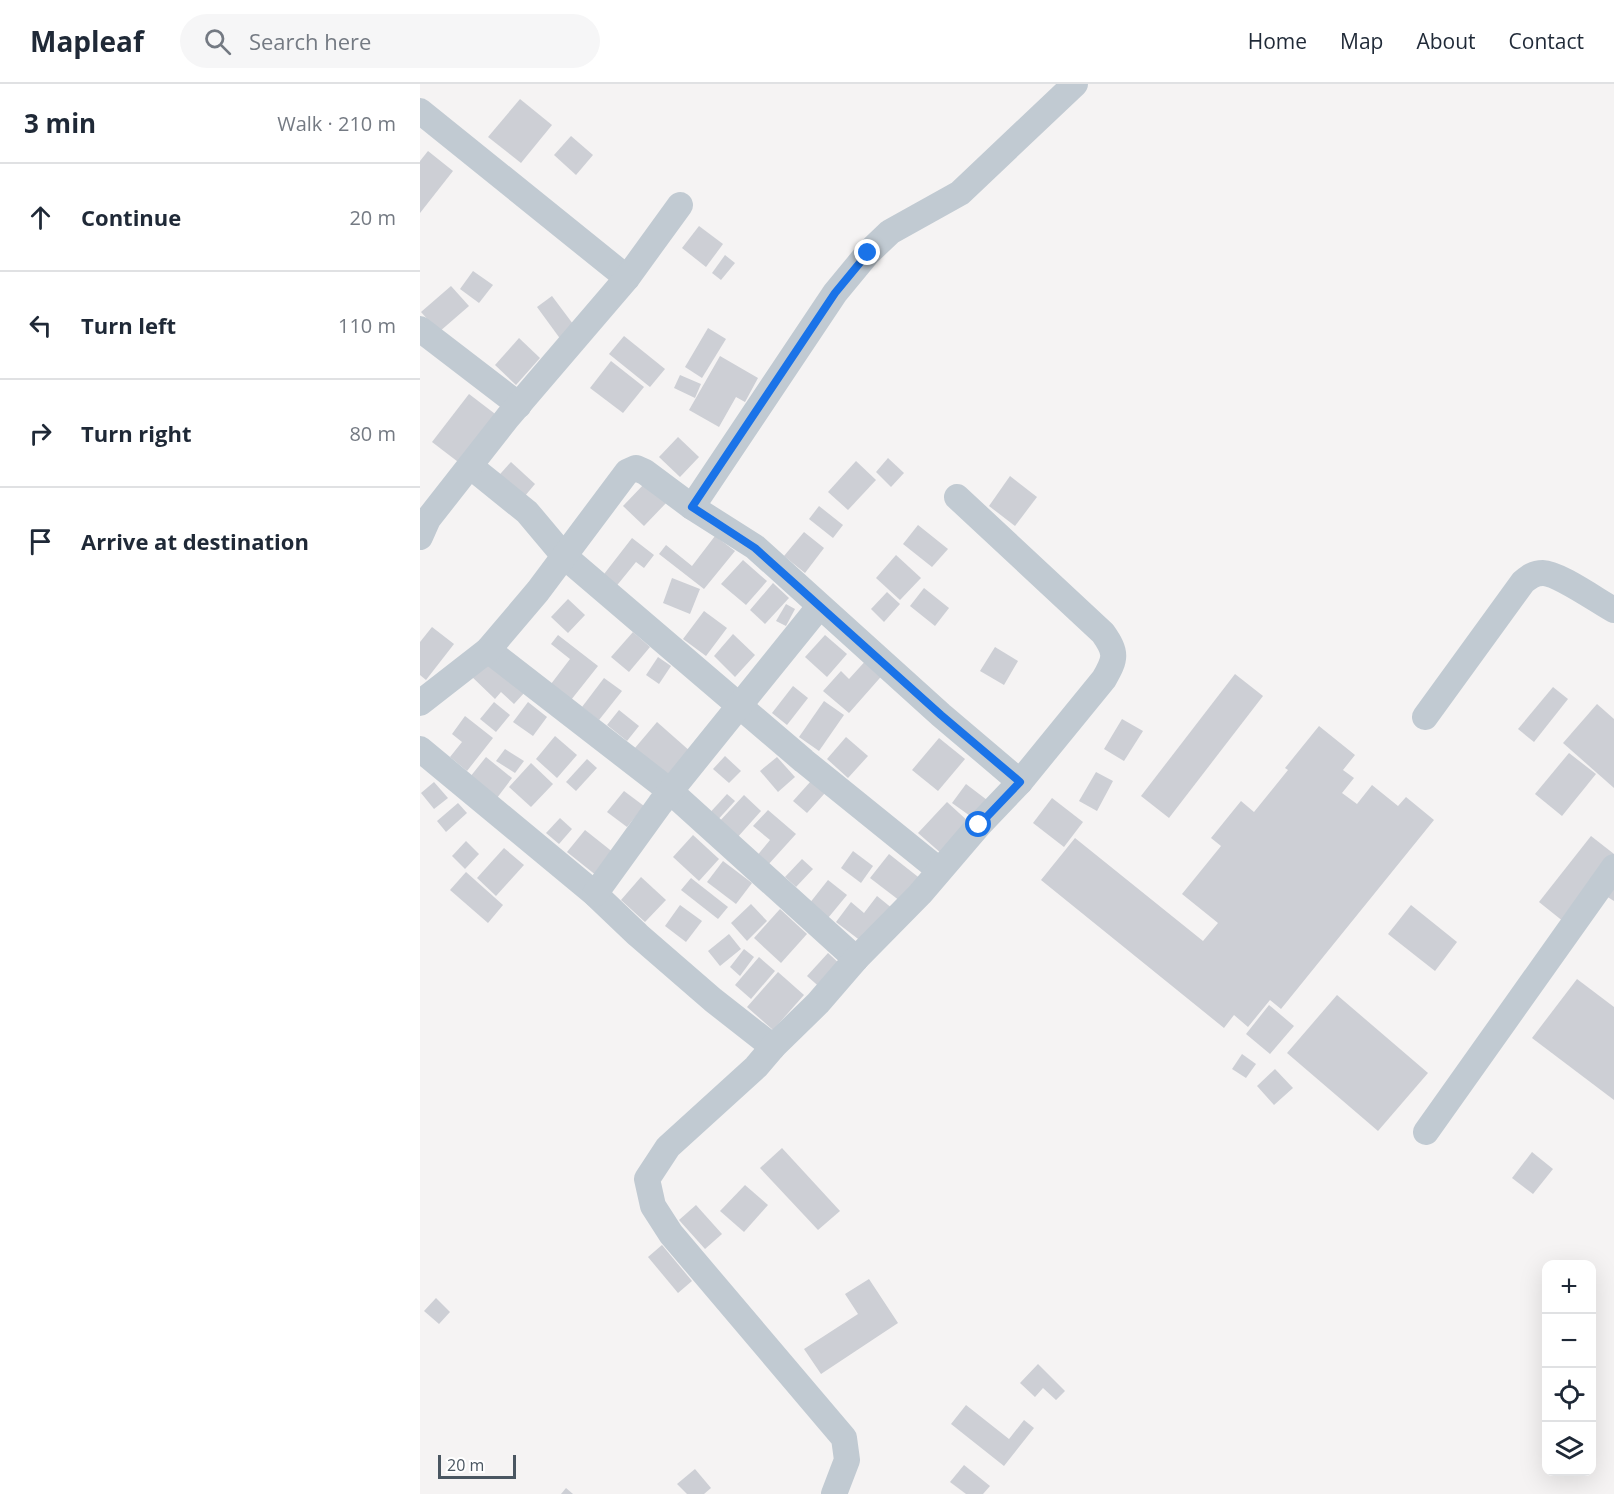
<!DOCTYPE html>
<meta charset="utf-8">
<style>
:root{--surface:#fff;--page:#f6f6f7;--text:#1f2937;--muted:#747a83;--line:#e0e1e3}
body{margin:0;font-family:"Open Sans",sans-serif;background:var(--page);color:var(--text)}
.controls{position:absolute;right:18px;bottom:18px;display:grid;overflow:hidden;border-radius:12px;box-shadow:0 6px 24px #0002}
.controls button{width:54px;height:54px;display:grid;place-items:center;padding:0;border:0;border-bottom:2px solid var(--line);background:var(--surface);color:var(--text);font:30px sans-serif}
.scale{position:absolute;left:18px;bottom:15px;width:78px;box-sizing:border-box;padding-left:6px;border:3px solid #4a5661;border-top:0;font-size:16px;line-height:21px;white-space:nowrap;color:#4a5661;-webkit-text-stroke:4px #fff;paint-order:stroke}
.stop{position:absolute;width:18px;height:18px;margin:-14px;border:4px solid #1a73e8;border-radius:50%;background:#fff}
.stop.end{background:#1a73e8;border-color:#fff;box-shadow:0 2px 6px #0008}
.list{margin:0;padding:0;list-style:none}
h2{display:flex;justify-content:space-between;align-items:center;height:78px;margin:0;padding:0 24px;font-size:26px}
h2 small{font-size:20px;font-weight:400;color:var(--muted)}
.list li{display:grid;grid-template-columns:39px 1fr auto;gap:18px;align-items:center;box-sizing:border-box;height:108px;padding:0 24px;border-top:2px solid var(--line)}
.list b{display:block;font-size:22px;white-space:nowrap}
.list em{font-size:20px;font-style:normal;color:var(--muted)}
.icon{flex:none;width:33px;height:33px;fill:none;stroke:currentColor;stroke-width:2;stroke-linecap:round;stroke-linejoin:round}
.map{position:relative;flex:none;width:1194px;height:1410px;overflow:hidden}
header{display:flex;align-items:center;gap:36px;box-sizing:border-box;height:84px;padding:0 30px;background:var(--surface);border-bottom:2px solid var(--line)}
header strong{font-size:28px}
nav{display:flex;gap:33px;margin-inline-start:auto;font-size:21px}
.search{width:420px;height:54px;background:var(--page);display:flex;align-items:center;gap:15px;box-sizing:border-box;padding:0 21px;border-radius:33px;color:var(--muted);font-size:22px}
main{display:flex}
aside{flex:1;background:var(--surface)}
.map>svg:first-child{display:block}
.building{fill:#cdcfd5}
.lines{fill:none;stroke-linecap:round;stroke-linejoin:round}
.minor{stroke:#c1cad2;stroke-width:26}
.route{stroke:#1a73e8;stroke-width:8}
</style>
<header>
<strong>Mapleaf</strong>
<div class="search"><svg class="icon" aria-label="search" viewBox="0 0 24 24"><circle cx="10" cy="10" r="6"/><path d="M15 15l6 6"/></svg>Search here</div>
<nav><a>Home</a><a>Map</a><a>About</a><a>Contact</a></nav>
</header>
<main>
<aside>
<h2>3 min<small>Walk · 210 m</small></h2>
<ul class="list">
<li><svg class="icon" aria-label="ahead" viewBox="0 0 24 24"><path d="M12 20V5M6 11l6-6 6 6"/></svg><div><b>Continue</b></div><em>20 m</em></li>
<li><svg class="icon" aria-label="left" viewBox="0 0 24 24"><path d="M17 20v-9H6M10 6l-5 5 5 5"/></svg><div><b>Turn left</b></div><em>110 m</em></li>
<li><svg class="icon" aria-label="right" viewBox="0 0 24 24"><path d="M7 20v-9h11M14 6l5 5-5 5"/></svg><div><b>Turn right</b></div><em>80 m</em></li>
<li><svg class="icon" aria-label="arrive" viewBox="0 0 24 24"><path d="M6 21V4h12l-3 4 3 4H6"/></svg><div><b>Arrive at destination</b></div></li>
</ul>
</aside>
<div class="map">
<svg width="1194" height="1410" viewBox="0 0 1194 1410">
<rect width="100%" height="100%" fill="#f5f3f3"/>
<g class="building">
<path d="M100,15L132,41L101,79L68,53Z"/>
<path d="M151,52L173,71L156,91L134,71Z"/>
<path d="M8,67L33,87L0,129V77Z"/>
<path d="M279,142L303,160L286,183L262,164Z"/>
<path d="M305,171L315,179L301,196L292,189Z"/>
<path d="M53,187L73,201L59,219L40,205Z"/>
<path d="M31,202L49,222L19,248L1,228Z"/>
<path d="M132,212L159,248L144,260L117,223Z"/>
<path d="M288,244L306,255L282,294L265,283Z"/>
<path d="M204,252L245,285L230,303L189,270Z"/>
<path d="M99,254L120,274L96,301L75,281Z"/>
<path d="M300,272L338,294L325,318L316,313L299,343L269,326Z"/>
<path d="M191,277L224,303L203,329L170,304Z"/>
<path d="M260,291L281,300L275,314L254,304Z"/>
<path d="M49,310L83,336L46,384L12,358Z"/>
<path d="M258,353L279,373L260,393L239,373Z"/>
<path d="M468,374L484,389L471,403L456,388Z"/>
<path d="M436,377L456,396L428,426L408,408Z"/>
<path d="M91,378L115,400L99,419L73,398Z"/>
<path d="M590,392L617,413L595,442L569,422Z"/>
<path d="M227,397L248,417L224,442L203,422Z"/>
<path d="M399,422L423,441L413,454L389,435Z"/>
<path d="M498,441L528,465L512,483L483,460Z"/>
<path d="M384,448L404,464L385,489L364,472Z"/>
<path d="M295,452L315,467L284,505L239,470L246,461L272,482Z"/>
<path d="M212,454L234,471L224,484L216,478L194,505L181,494Z"/>
<path d="M476,471L501,494L480,516L456,494Z"/>
<path d="M323,476L347,497L326,521L301,500Z"/>
<path d="M252,494L280,505L270,530L243,519Z"/>
<path d="M353,499L369,514L345,540L330,526Z"/>
<path d="M504,504L529,524L515,542L490,522Z"/>
<path d="M467,508L480,520L464,538L451,525Z"/>
<path d="M148,515L165,531L148,549L131,533Z"/>
<path d="M366,520L375,525L366,542L356,537Z"/>
<path d="M284,527L307,544L286,572L263,555Z"/>
<path d="M12,543L34,560L6,596L0,591V558Z"/>
<path d="M213,548L230,563L209,588L191,573Z"/>
<path d="M313,550L335,571L315,593L294,572Z"/>
<path d="M138,551L178,582L151,616L131,600L150,575L131,560Z"/>
<path d="M405,551L427,570L407,593L385,573Z"/>
<path d="M575,563L598,577L584,601L560,587Z"/>
<path d="M66,572L105,608L94,620L81,608L75,615L49,590Z"/>
<path d="M238,573L251,582L239,600L226,591Z"/>
<path d="M449,573L466,587L429,629L403,607L421,587L429,595Z"/>
<path d="M815,590L843,612L749,734L721,712Z"/>
<path d="M184,594L202,607L179,636L162,623Z"/>
<path d="M373,602L388,614L367,641L352,629Z"/>
<path d="M1133,603L1148,615L1114,658L1098,645Z"/>
<path d="M404,617L424,631L399,667L379,653Z"/>
<path d="M74,618L90,631L76,648L60,635Z"/>
<path d="M108,618L127,633L113,652L93,638Z"/>
<path d="M1177,620L1194,635V704L1143,659Z"/>
<path d="M199,626L219,642L207,657L187,641Z"/>
<path d="M45,632L73,654L47,687L30,673L42,658L32,650Z"/>
<path d="M702,635L723,647L704,677L684,665Z"/>
<path d="M237,638L271,668L243,701L209,671Z"/>
<path d="M899,642L935,671L923,686L934,694L922,709L937,720L952,701L978,722L986,713L1014,736L861,925L850,916L828,943L814,931L804,944L621,796L655,754L783,857L798,839L762,810L801,762L791,754L821,717L834,728L868,686L865,684Z"/>
<path d="M135,652L157,671L137,694L116,675Z"/>
<path d="M426,653L448,672L428,694L407,675Z"/>
<path d="M519,654L545,675L518,707L492,686Z"/>
<path d="M85,665L104,677L95,689L76,677Z"/>
<path d="M1149,669L1176,690L1142,732L1115,710Z"/>
<path d="M305,672L321,687L309,699L293,685Z"/>
<path d="M66,673L92,694L77,714L50,693Z"/>
<path d="M357,673L375,693L358,708L340,687Z"/>
<path d="M167,675L177,684L156,707L146,698Z"/>
<path d="M111,679L133,700L111,723L89,703Z"/>
<path d="M676,688L693,697L677,727L659,717Z"/>
<path d="M391,697L405,709L387,729L373,717Z"/>
<path d="M14,698L28,714L14,725L1,709Z"/>
<path d="M546,700L567,716L553,734L532,719Z"/>
<path d="M204,707L224,722L207,743L187,728Z"/>
<path d="M307,710L315,717L294,740L286,733Z"/>
<path d="M324,711L341,727L316,755L298,739Z"/>
<path d="M632,714L663,738L644,763L613,739Z"/>
<path d="M527,718L550,739L522,770L498,749Z"/>
<path d="M38,719L47,729L26,748L17,737Z"/>
<path d="M348,726L376,750L347,782L336,773L350,756L333,742Z"/>
<path d="M140,734L152,745L139,760L126,749Z"/>
<path d="M165,746L194,769L177,792L147,768Z"/>
<path d="M273,751L299,775L279,797L253,773Z"/>
<path d="M1171,752L1194,770V775L1144,838L1119,818Z"/>
<path d="M46,757L59,770L45,785L32,772Z"/>
<path d="M84,764L104,781L76,812L57,794Z"/>
<path d="M433,767L453,782L441,799L421,784Z"/>
<path d="M469,770L502,796L484,820L450,794Z"/>
<path d="M382,775L393,785L376,803L365,793Z"/>
<path d="M303,777L332,799L316,820L287,798Z"/>
<path d="M46,788L83,821L68,839L30,806Z"/>
<path d="M221,793L246,816L225,838L201,816Z"/>
<path d="M271,794L308,823L298,835L261,806Z"/>
<path d="M408,796L427,811L408,834L389,820Z"/>
<path d="M1194,802V817L1186,812Z"/>
<path d="M457,812L473,825L446,861L416,838L431,818L444,829Z"/>
<path d="M331,820L347,837L327,857L311,839Z"/>
<path d="M260,821L282,837L266,858L245,842Z"/>
<path d="M991,821L1037,858L1015,887L968,850Z"/>
<path d="M360,825L387,850L361,879L334,854Z"/>
<path d="M309,850L321,865L300,882L288,867Z"/>
<path d="M324,865L334,873L320,892L310,883Z"/>
<path d="M408,869L423,883L403,906L387,892Z"/>
<path d="M339,873L355,887L331,915L315,901Z"/>
<path d="M358,888L384,911L353,946L327,923Z"/>
<path d="M1157,895L1194,923V1016L1112,954Z"/>
<path d="M917,911L1008,989L958,1047L867,969Z"/>
<path d="M849,921L874,942L850,970L826,950Z"/>
<path d="M822,970L836,980L826,994L812,985Z"/>
<path d="M855,985L873,1004L854,1021L837,1002Z"/>
<path d="M362,1064L420,1127L398,1146L340,1084Z"/>
<path d="M1112,1068L1133,1085L1113,1110L1092,1094Z"/>
<path d="M325,1101L348,1121L324,1148L300,1127Z"/>
<path d="M276,1121L302,1150L285,1165L259,1136Z"/>
<path d="M242,1161L272,1197L258,1209L228,1173Z"/>
<path d="M449,1195L478,1239L401,1290L384,1265L438,1230L425,1210Z"/>
<path d="M16,1214L30,1228L19,1240L4,1227Z"/>
<path d="M618,1280L645,1307L636,1316L623,1304L615,1313L600,1299Z"/>
<path d="M546,1321L589,1355L604,1336L614,1344L584,1382L531,1340Z"/>
<path d="M544,1381L570,1402L563,1410H546L530,1398Z"/>
<path d="M275,1385L291,1404L284,1410H267L257,1400Z"/>
<path d="M146,1404L153,1410H141Z"/>
</g>
<g class="lines">
<g class="minor">
<path d="M0,27L207,194"/>
<path d="M0,245L99,321"/>
<path d="M50,382L107,428L144,472L384,677L519,786"/>
<path d="M272,423L415,209L448,169L470,148L540,109L655,0"/>
<path d="M0,453L8,435L88,333L207,194L260,121"/>
<path d="M68,566L250,707L436,875"/>
<path d="M0,619L68,566L118,507L207,388L216,384L225,388L272,423L335,463L521,631L600,698"/>
<path d="M1005,633L1103,498C1109,493 1114,489 1123,489C1138,489 1179,518 1194,526"/>
<path d="M0,665L175,810L218,851L293,916L353,963"/>
<path d="M175,810L240,720L399,523"/>
<path d="M1006,1048L1194,783"/>
<path d="M414,1410L427,1376L424,1354L251,1150L233,1122L227,1095L248,1063L336,983L353,963L398,919L436,875L500,810L559,741L600,698L684,595C696,574 697,569 683,549L537,413"/>
</g>
</g>
<g class="lines">
<path class="route" d="M448,169L415,209L272,423L335,464L521,631L600,698L559,741"/>
</g>
</svg>
<div class="controls">
<button>+</button>
<button>−</button>
<button><svg class="icon" aria-label="locate" viewBox="0 0 24 24"><circle cx="12" cy="12" r="6"/><path d="M12 2v4M12 18v4M2 12h4M18 12h4"/></svg></button>
<button><svg class="icon" aria-label="layers" viewBox="0 0 24 24"><path d="M12 4l9 5-9 5-9-5zM3 14l9 5 9-5"/></svg></button>
</div>
<div class="scale">20 m</div>
<div class="stop" style="left:559px;top:741px"></div>
<div class="stop end" style="left:448px;top:169px"></div>
</div>
</main>
